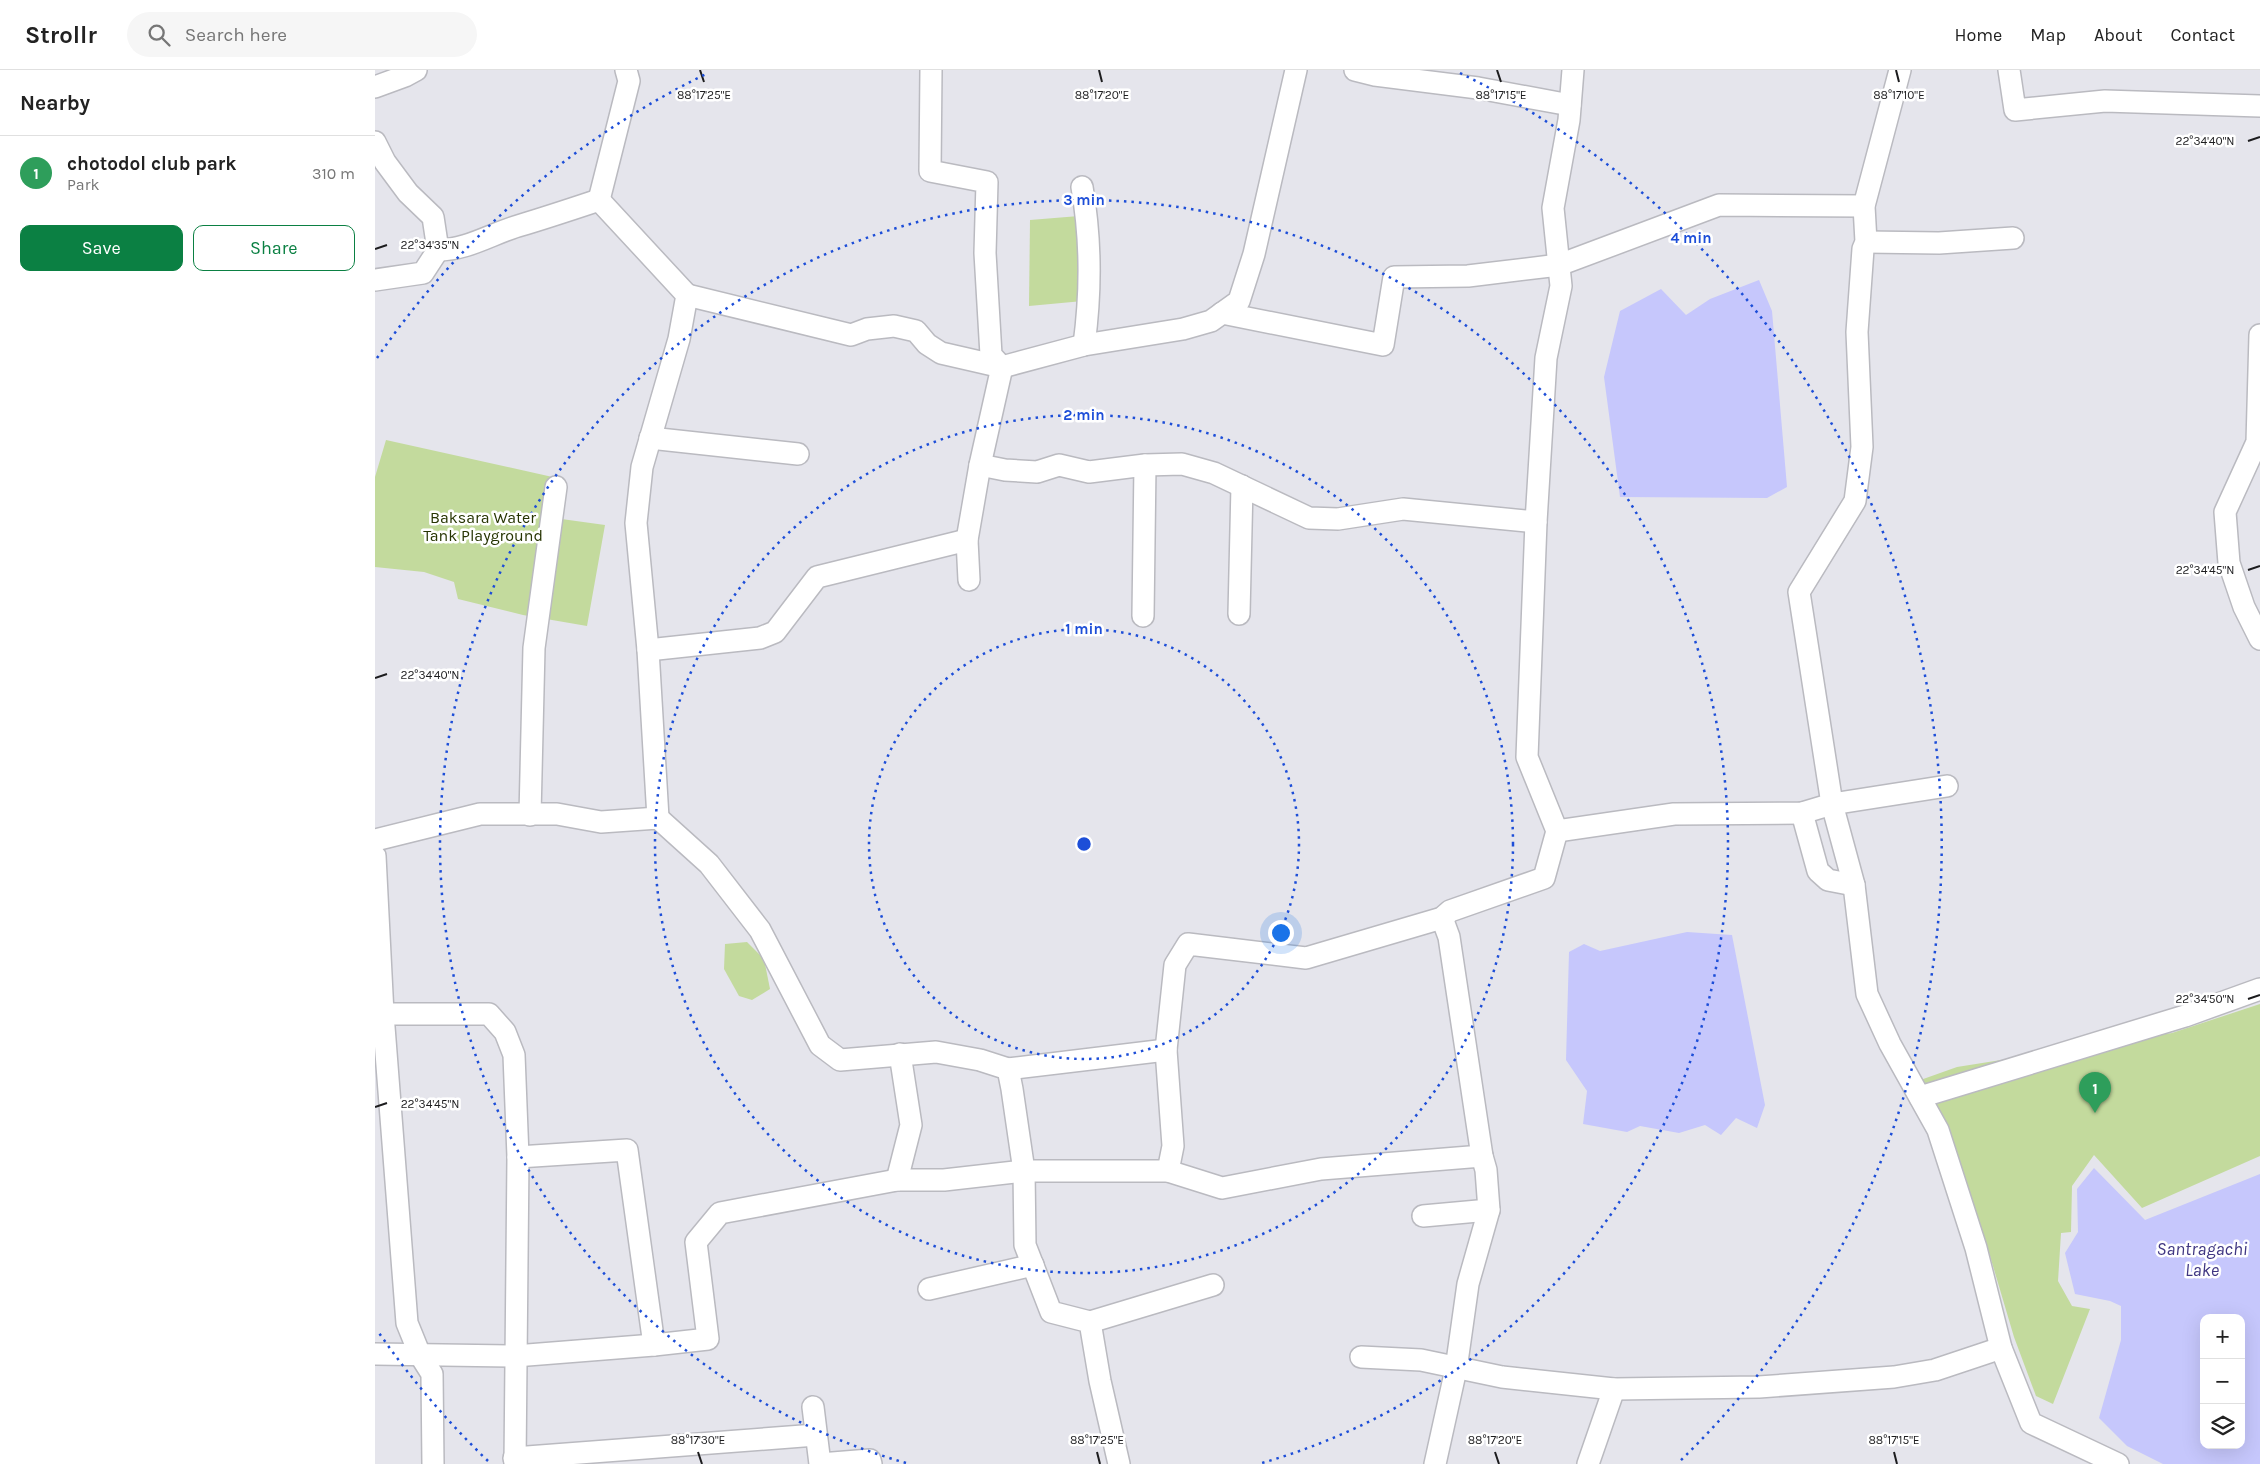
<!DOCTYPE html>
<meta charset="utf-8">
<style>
:root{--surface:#fff;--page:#f6f6f6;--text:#222;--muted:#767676;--line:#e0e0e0;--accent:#0b8043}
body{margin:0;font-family:Karla,sans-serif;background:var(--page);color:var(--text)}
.controls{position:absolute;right:15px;bottom:15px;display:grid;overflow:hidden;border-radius:10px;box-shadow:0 5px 20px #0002}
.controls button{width:45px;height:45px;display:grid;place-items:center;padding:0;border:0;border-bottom:1px solid var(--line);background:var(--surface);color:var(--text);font:25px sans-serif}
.you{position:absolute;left:905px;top:862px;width:18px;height:18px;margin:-12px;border:4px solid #fff;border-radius:50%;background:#1a73e8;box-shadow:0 0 0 8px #1a73e833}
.badge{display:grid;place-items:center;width:32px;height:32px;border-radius:50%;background:var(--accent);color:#fff;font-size:16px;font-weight:700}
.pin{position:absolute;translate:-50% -41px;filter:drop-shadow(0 1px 2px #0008)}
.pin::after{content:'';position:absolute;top:26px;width:18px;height:15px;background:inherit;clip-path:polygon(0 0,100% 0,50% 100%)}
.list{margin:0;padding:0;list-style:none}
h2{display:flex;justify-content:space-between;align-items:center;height:65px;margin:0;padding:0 20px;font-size:21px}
h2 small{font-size:16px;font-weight:400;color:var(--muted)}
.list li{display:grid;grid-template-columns:32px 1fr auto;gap:15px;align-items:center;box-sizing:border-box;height:75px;padding:0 20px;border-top:1px solid var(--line)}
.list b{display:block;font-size:19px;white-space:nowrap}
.list p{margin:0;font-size:16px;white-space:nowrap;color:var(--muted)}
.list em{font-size:16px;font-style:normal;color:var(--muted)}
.actions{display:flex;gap:10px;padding:15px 20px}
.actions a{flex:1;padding:11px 0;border:1px solid var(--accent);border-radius:10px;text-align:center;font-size:18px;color:var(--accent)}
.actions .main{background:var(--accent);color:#fff}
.icon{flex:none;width:28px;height:28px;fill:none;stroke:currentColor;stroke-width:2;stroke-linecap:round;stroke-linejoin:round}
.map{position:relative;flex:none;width:1885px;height:1394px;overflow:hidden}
header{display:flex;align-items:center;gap:30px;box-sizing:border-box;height:70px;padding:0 25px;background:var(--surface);border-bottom:1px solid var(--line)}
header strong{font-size:24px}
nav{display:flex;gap:28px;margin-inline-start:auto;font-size:18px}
.search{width:350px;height:45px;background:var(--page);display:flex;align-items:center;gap:12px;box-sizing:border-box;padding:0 18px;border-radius:28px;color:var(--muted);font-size:19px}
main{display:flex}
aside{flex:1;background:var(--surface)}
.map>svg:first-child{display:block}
.green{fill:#c3da9d}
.water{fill:#c6c7fc;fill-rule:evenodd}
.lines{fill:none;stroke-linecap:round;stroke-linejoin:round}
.minor-casing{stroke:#babac0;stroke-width:24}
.minor{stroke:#fff;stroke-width:21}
.ticks{fill:none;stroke:#1c1c1e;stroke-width:2}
.ring{fill:none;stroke:#1d4ed8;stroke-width:2.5;stroke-dasharray:2.5 5}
.labels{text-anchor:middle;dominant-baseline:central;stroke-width:5;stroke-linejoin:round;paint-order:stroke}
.park-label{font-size:16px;fill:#273503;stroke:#fff}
.water-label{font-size:18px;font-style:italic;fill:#3f3682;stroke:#fff}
.ticks-label{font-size:12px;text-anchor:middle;fill:#1c1c1e;stroke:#fff;stroke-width:5;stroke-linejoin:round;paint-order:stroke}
.centre{fill:#1d4ed8;stroke:#fff;stroke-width:2.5}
.ring-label{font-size:15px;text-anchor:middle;font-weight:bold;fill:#1d4ed8;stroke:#fff;stroke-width:5;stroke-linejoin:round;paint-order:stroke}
</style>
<header>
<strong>Strollr</strong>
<div class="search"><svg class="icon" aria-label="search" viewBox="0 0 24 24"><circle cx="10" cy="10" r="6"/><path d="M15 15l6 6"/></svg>Search here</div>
<nav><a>Home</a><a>Map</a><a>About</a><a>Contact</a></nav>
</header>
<main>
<aside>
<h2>Nearby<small></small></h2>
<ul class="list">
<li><span class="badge" style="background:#2e9e5b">1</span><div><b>chotodol club park</b><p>Park</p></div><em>310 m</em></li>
</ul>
<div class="actions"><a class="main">Save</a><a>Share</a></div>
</aside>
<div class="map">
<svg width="1885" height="1394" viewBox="0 0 1885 1394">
<rect width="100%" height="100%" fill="#e5e5ec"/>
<g class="green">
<path d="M704,146L708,231L654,236L655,150Z"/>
<path d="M11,370L182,408L172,447L230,455L212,556L148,545L83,529L79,512L49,502L0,497V407Z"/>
<path d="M372,872L389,889L395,919L377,930L364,926L349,899L350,874Z"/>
<path d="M1885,934V1086L1767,1138L1719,1085L1697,1116L1696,1162L1686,1163L1683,1211L1697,1236L1715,1239L1678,1334L1661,1326L1639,1267L1610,1169L1566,1060L1537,1013L1582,997L1797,963Z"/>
</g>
<g class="water">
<path d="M1384,210L1397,241L1412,417L1392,428L1245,427L1229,307L1245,241L1286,219L1311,245L1335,229Z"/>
<path d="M1312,862L1357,865L1390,1035L1382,1058L1361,1048L1346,1065L1330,1055L1304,1063L1265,1056L1252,1062L1208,1054L1212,1021L1191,990L1194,882L1209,874L1225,881Z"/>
<path d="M1719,1098L1770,1150L1885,1104V1394H1788L1752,1376L1724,1348L1746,1270V1236L1735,1231L1700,1224L1690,1183L1703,1162L1702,1119ZM1829,1248H1866V1375H1829Z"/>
</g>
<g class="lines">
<g class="minor-casing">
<g id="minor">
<path d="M556,0L555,101L612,112L610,183L616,285L627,297"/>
<path d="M980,0L1000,5L1103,18L1195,35"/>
<path d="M1525,0L1489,136L1491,172L1488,179L1482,262L1487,377L1480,431L1424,522L1457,734L1479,815L1492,924L1515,974L1563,1060L1601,1178L1626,1278L1656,1353L1743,1394"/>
<path d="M1634,0L1640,40L1730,31L1885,36"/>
<path d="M0,17L30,6L41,0"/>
<path d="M0,72L10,92L33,123L58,147L63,180C92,180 116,164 143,156C170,148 197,139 224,130L312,225L304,269L267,397L261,453L273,580L283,748"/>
<path d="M707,117C716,169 716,223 709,275"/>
<path d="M224,130L254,11L251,0"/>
<path d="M1491,172L1564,173L1638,168"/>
<path d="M0,210L48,203L63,180"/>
<path d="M312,225L476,265L492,259L519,256L541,261L552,274L566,283L627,297L709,275L808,259L836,251L864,231L879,184L921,0"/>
<path d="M847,243L1008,275L1019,207L1093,206L1184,195L1344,135L1489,136"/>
<path d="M1885,265L1882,372L1850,442L1854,493L1869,537L1885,569"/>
<path d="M275,368L423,384"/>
<path d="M605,395L630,400L662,402L684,395L714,402L770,395L807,394L839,403L934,448L963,449L1028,439L1161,452"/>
<path d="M594,510L592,470L605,395L627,297"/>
<path d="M864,544L867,416"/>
<path d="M768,546L770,395"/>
<path d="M273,580L385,568L400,562L442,507L592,470"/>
<path d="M1427,743L1443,801L1453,810L1479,815"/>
<path d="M155,745L159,578L181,417"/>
<path d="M1182,761L1299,744L1427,743L1457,734L1572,716"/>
<path d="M0,770L105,744H182L226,752L283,748L334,794L385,860L445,975L465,990L561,982L605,990L633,999L637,1019L649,1101L650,1175L676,1242L715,1252L725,1311L744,1394"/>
<path d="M0,786L8,944L32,1253L45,1285L57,1304L58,1394"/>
<path d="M8,944H114L130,962L139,985L143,1087L140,1394"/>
<path d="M633,999L791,980"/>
<path d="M1545,1027L1810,946L1885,919"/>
<path d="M143,1087L252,1080L279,1275"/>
<path d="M793,1101L798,1076L791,980L800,895L813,874L931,888L1067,848L1075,841L1169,808L1182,761L1152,687L1161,452L1171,288L1186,216L1178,138L1194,50L1198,0"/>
<path d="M522,1110L536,1055L525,984"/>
<path d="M1048,1146L1114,1140"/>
<path d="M554,1219L658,1195"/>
<path d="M715,1252L838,1215"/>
<path d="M0,1284L140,1286L279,1275L333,1269L321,1172L345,1143L522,1110H569L649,1101H793L847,1118L946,1099L1107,1086"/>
<path d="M986,1287L1046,1290L1127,1307L1239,1319L1384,1317L1519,1307L1560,1300L1626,1278"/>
<path d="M438,1337L445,1394L495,1390L496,1394"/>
<path d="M139,1388L441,1365"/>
<path d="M1060,1394L1081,1299L1093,1214L1114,1140L1111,1100L1107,1086L1074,867L1067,848"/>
<path d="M1213,1394L1239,1319"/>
</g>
</g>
<use href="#minor" class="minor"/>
</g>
<path class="ticks" d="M325,0L329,12M724,0L727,12M1122,0L1126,12M1521,0L1524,12M1873,71L1885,67M0,179L12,175M1873,500L1885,496M0,608L12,604M1873,929L1885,925M0,1037L12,1033M323,1382L327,1394M722,1382L725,1394M1120,1382L1124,1394M1519,1382L1522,1394"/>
<g class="ring">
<circle cx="709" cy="774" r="215"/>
<circle cx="709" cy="774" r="429"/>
<path d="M531 1393A644 644 0 1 1 887 1393"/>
<path d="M113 1391A858 858 0 0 1 2 1260M2 288A858 858 0 0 1 333 3M1085 3A858 858 0 0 1 1305 1391"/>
</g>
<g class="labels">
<g class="park-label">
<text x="108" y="447">Baksara Water<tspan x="108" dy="18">Tank Playground</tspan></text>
</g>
<g class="water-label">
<text x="1827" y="1179">Santragachi<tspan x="1827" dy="21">Lake</tspan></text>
</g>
</g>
<g class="ticks-label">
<text x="329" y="29">88°17'25"E</text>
<text x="727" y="29">88°17'20"E</text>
<text x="1126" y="29">88°17'15"E</text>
<text x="1524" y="29">88°17'10"E</text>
<text x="1830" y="75">22°34'40"N</text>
<text x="55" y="179">22°34'35"N</text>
<text x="1830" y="504">22°34'45"N</text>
<text x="55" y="609">22°34'40"N</text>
<text x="1830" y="933">22°34'50"N</text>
<text x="55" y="1038">22°34'45"N</text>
<text x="323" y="1374">88°17'30"E</text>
<text x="722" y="1374">88°17'25"E</text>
<text x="1120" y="1374">88°17'20"E</text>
<text x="1519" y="1374">88°17'15"E</text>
</g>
<circle cx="709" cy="774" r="8" class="centre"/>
<g class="ring-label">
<text x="709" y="135">3 min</text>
<text x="1316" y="173">4 min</text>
<text x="709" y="350">2 min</text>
<text x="709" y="564">1 min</text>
</g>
</svg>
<div class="controls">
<button>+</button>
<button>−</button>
<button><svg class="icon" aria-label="layers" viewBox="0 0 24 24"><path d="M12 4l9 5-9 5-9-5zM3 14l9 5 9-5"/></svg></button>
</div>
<div class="you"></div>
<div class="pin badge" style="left:1720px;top:1043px;background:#2e9e5b">1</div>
</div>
</main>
